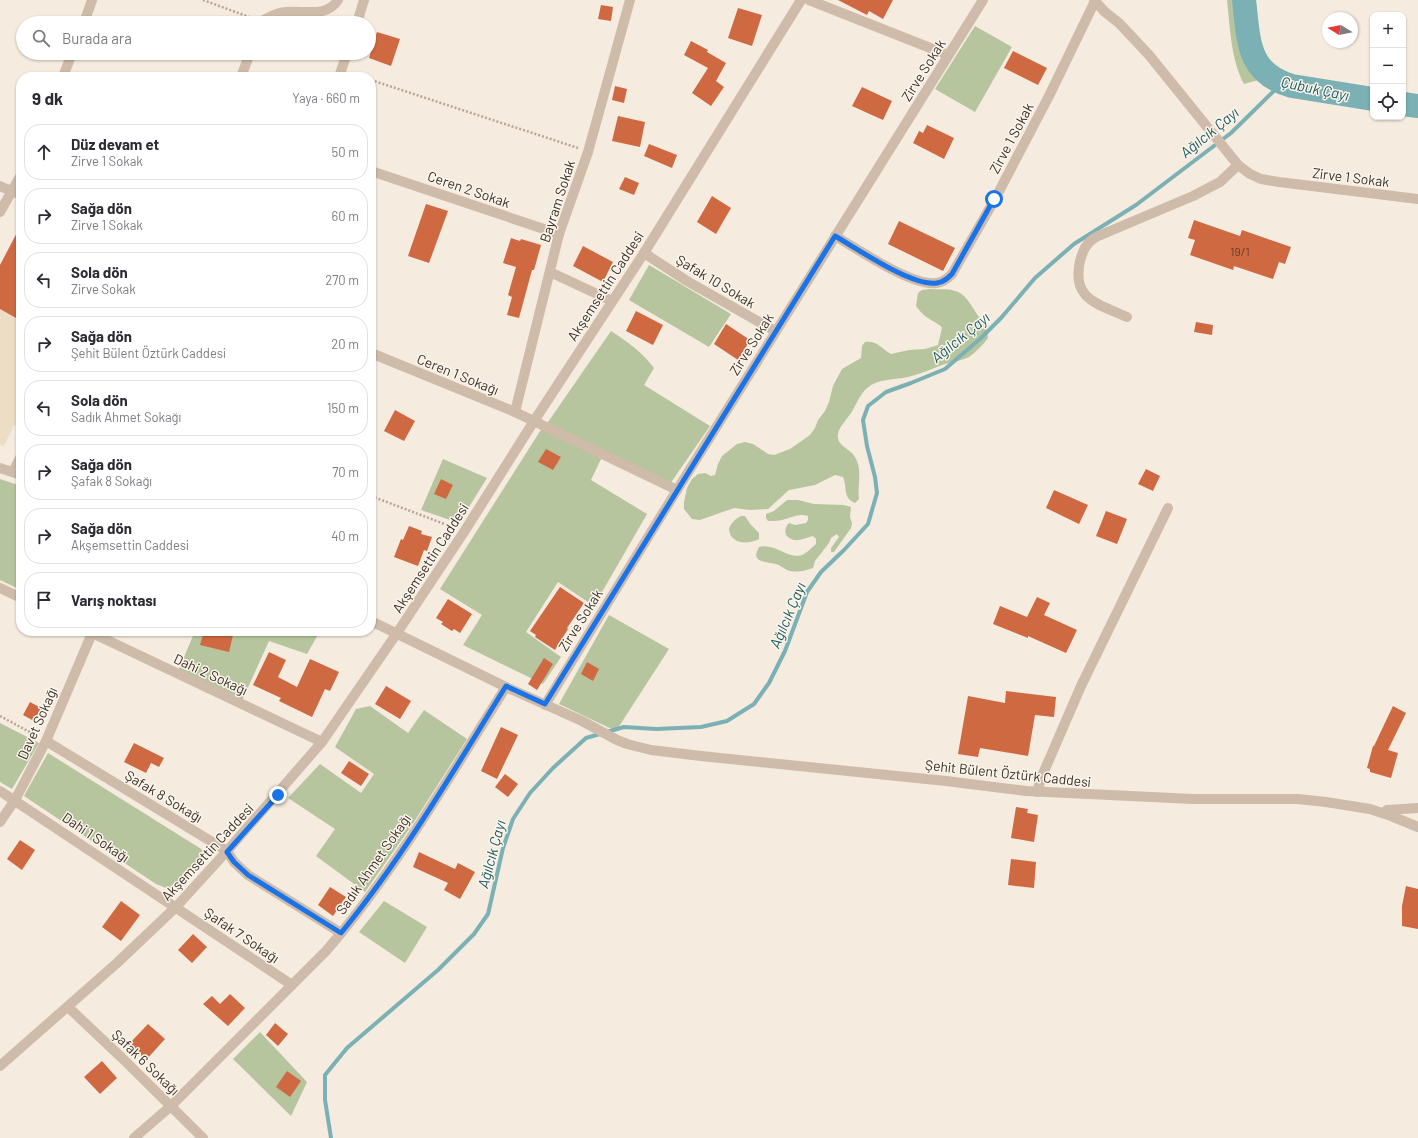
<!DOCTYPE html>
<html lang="tr">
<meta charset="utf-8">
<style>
:root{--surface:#fff;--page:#f7f7f7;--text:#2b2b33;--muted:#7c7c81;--line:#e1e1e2}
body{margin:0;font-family:Barlow,sans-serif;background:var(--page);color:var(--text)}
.controls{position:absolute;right:12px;top:12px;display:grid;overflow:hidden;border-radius:8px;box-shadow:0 1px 3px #0004}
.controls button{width:36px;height:36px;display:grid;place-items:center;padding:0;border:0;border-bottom:1px solid var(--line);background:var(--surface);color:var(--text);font:20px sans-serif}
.compass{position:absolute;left:1322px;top:12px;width:36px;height:36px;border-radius:50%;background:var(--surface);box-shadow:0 1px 3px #0004;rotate:280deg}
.stop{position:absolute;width:12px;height:12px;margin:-9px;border:3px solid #1a73e8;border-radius:50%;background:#fff}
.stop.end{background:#1a73e8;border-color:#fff;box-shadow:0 1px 4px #0008}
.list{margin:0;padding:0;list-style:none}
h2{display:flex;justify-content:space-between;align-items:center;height:52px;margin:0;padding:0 16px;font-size:17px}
h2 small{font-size:13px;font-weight:400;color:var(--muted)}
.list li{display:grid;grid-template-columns:26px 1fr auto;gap:12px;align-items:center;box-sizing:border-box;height:56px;margin:0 8px 8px;padding:0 8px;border:1px solid var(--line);border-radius:16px}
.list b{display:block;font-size:15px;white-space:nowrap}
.list p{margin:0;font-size:13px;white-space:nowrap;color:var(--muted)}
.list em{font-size:13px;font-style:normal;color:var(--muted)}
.icon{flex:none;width:22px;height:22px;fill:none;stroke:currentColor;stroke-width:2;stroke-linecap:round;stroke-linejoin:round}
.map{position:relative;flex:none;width:1418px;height:1138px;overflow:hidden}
.search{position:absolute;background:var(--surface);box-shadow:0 1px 3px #0004;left:16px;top:16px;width:360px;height:44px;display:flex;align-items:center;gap:10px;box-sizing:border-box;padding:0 14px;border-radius:22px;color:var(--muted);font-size:15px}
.panel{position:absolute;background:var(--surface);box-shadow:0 1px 3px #0004;left:16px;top:72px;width:360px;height:564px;border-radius:16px}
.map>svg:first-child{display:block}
.green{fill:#b6c59d}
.plaza{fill:#edddc4}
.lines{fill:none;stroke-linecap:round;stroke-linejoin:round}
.stream{stroke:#7bb0b4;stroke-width:4}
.river{stroke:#7bb0b4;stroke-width:24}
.building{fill:#ce6942}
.path{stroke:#baa593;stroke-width:2.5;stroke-dasharray:2 2;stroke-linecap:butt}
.minor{stroke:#cebba9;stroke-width:10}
.route{stroke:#1a73e8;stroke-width:5}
.labels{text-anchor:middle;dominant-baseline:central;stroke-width:3;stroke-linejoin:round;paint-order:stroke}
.number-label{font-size:12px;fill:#603e2f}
.street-label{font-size:14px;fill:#3b2f29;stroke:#fbf5eb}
.water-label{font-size:15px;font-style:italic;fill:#1b5960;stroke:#fbf5eb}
</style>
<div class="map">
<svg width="1418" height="1138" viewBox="0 0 1418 1138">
<rect width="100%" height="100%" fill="#f5ebde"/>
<g class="green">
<path d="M1227,0H1255C1257,21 1256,51 1273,66C1277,69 1283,71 1288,72L1244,84C1231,60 1230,27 1227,0Z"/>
<path d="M975,26L1012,47L975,112L935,89Z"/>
<path d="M649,265L731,314L709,347L629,300Z"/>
<path d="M930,289C938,290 947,288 955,291C969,294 975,316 986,325L988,338C983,345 976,352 969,357C961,361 951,362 942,365C931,369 920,374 908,377C894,380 879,378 867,388C860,394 856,405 851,413C847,419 839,427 838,434C836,446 850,448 855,457C863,470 857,485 859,499L855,503C842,497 848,489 843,477L835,475L815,485L789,490L768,509L750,510L734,508L700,520L692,519L684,509V502L687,488L692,479L698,474L705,473L711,476L715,475L718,464L722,456L737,444L745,442L753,444L768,454L774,455L790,449L810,435L815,428L818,420L825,411L829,402L833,386L842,369L861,358L862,346L865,342C877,340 882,349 891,354L909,350L925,349L938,345L942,328C939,323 933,322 928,318C923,315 919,310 916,306L918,293L922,290Z"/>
<path d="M611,331C629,343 641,351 654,368L644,385L710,426L670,484L546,425Z"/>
<path d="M542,428L602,457L591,480L647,514L594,606L558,582L526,632L561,657L543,684L463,645L482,615L440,589Z"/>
<path d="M443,459L487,478L459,523L421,510Z"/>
<path d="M0,479L21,486V590L0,580Z"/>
<path d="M787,500H798L814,504L844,505L851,507L850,517L852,523L851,528L834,552H831V548L839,537L837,534L831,538L829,543L815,561L813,568C805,571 795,573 787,570C783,568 780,565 776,564C765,561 750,563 759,547C775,542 791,562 804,554C808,552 812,547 816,544V539L813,536C808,537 800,541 794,540C784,538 783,529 789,523L795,525L806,523L808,520V516C798,513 791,518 782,520C777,521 773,521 768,521L766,518V514L774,511Z"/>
<path d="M741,516H745L751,525L759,533V539C748,545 730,544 729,529C731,523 735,519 741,516Z"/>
<path d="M609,615L669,649L616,731L559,704Z"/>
<path d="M195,631H320L307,654L269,641L240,705L177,674Z"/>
<path d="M370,706L408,733L424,710L467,739L412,825L365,892L316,856L335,829L288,798L320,764L361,793L374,774L335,747L356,709Z"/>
<path d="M0,723L39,743L12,789L0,782Z"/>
<path d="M48,753L206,852L175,888H166L156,884L24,796Z"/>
<path d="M384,901L427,927L405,963L359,932Z"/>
<path d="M260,1032L307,1082L291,1116L233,1059Z"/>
</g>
<path class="plaza" d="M0,309L16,318L21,309V427L14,425L4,446L0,445Z"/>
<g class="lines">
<path class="stream" d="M331,1138L325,1100V1075L347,1048L438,970L474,934L488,914L503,848L513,819L530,793L553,768L586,738L624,727L656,729L701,727L727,721L754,704L769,683L785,651L807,592L821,572L844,550L868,524L877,493L875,477L867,446L863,420L868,406L886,392L911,383L945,369L980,339L1001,318L1035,278L1074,244L1136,205L1231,133L1282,83"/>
<g class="river">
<path d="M1244,0C1249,39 1246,73 1292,86L1373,99"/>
<path d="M1403,104L1418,106"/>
</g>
</g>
<g class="building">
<path d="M838,0H893L883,19L869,11L867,15Z"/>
<path d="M601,5L613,7L611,21L598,19Z"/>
<path d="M738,8L762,15L752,46L728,38Z"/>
<path d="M377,32L400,39L391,66L369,58Z"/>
<path d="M691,41L708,50L707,52L726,63L716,81L724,87L711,106L692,93L708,68L684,55Z"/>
<path d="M1013,51L1047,68L1038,85L1004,68Z"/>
<path d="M615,86L627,89L624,103L612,100Z"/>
<path d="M862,87L892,101L883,120L852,106Z"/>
<path d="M618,116L645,122L640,147L612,141Z"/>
<path d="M927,125L954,138L944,159L913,143L919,131L923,133Z"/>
<path d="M649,144L677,155L672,168L644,156Z"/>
<path d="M625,177L639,183L634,195L619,189Z"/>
<path d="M712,196L731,208L716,234L697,222Z"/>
<path d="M426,204L448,211L429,263L408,256Z"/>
<path d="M1194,220L1240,236L1242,230L1291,247L1285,264L1279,262L1273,279L1234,266L1233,270L1190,255L1195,240L1188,238Z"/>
<path d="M899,221L955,248L943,271L888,244Z"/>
<path d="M21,225V309L16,318L0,309V265Z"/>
<path d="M511,238L520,241L521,239L541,245L534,270H532L519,318L507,315L512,297L508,295L516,267L503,263Z"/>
<path d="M583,246L613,262L603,282L573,266Z"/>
<path d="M636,311L663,325L653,345L626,331Z"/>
<path d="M1196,322L1213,325L1212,335L1194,332Z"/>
<path d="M726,324L750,340L738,360L714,344Z"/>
<path d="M395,410L415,421L404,441L384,431Z"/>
<path d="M546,449L561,457L553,470L538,462Z"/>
<path d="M1146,469L1160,476L1153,491L1138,484Z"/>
<path d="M441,479L453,485L446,499L434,494Z"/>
<path d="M1054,490L1088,505L1079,524L1046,508Z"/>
<path d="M1106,511L1127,519L1117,544L1096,536Z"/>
<path d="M409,526L422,531L421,534L432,537L427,551L424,550L418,566L394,557L401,539L403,540Z"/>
<path d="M560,587L584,603L567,628L568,629L555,650L535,637L536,635L530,631Z"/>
<path d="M1037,597L1050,603L1044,615L1077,630L1066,653L1028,636V638L993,624L1000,606L1027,617Z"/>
<path d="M448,599L472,614L460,633L454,629L452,631L441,624L443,622L436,618Z"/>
<path d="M204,631H234L229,652L200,645Z"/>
<path d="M269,652L286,660L278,677L297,687L310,659L339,672L330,691L325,689L312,717L279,701L281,698L253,685Z"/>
<path d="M544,658L553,664L537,690L528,684Z"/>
<path d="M587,662L599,669L593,681L581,674Z"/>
<path d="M386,686L411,701L400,719L375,704Z"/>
<path d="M1006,691L1056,697L1054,717L1035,715L1028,756L980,748L978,757L958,754L968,696L1005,703Z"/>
<path d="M30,702L41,708L34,721L23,715Z"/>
<path d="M1393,706L1406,713L1388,750L1398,753L1391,778L1370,772V769L1367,768L1373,746H1374Z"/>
<path d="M501,727L518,735L497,779L481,771Z"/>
<path d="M134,743L164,758L159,767L151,763L146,773L124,762Z"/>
<path d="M349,761L369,774L361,786L341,773Z"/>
<path d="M505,774L518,784L508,797L495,787Z"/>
<path d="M1016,807L1028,809L1027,813L1038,815L1034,842L1011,838Z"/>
<path d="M20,840L35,850L22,870L7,859Z"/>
<path d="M419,852L455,869L458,863L475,872L460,899L444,890L448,883L413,867Z"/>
<path d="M1011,859L1036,862L1034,888L1008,885Z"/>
<path d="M1406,886L1418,889V929L1402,926V906Z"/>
<path d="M330,887L346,897L333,916L318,905Z"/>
<path d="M121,901L140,915L121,941L102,927Z"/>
<path d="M193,934L207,947L192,963L178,950Z"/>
<path d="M230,994L245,1008L228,1026L203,1004L212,996L220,1004Z"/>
<path d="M275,1023L288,1034L278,1046L266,1035Z"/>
<path d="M148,1024L165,1039L146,1060L129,1044Z"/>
<path d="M102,1061L117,1078L100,1094L84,1077Z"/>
<path d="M287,1071L301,1081L290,1097L276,1087Z"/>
</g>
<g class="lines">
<g class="path">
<path d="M203,0L252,18"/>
<path d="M351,74L360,77"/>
<path d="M371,80L578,148"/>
<path d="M371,496L455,528"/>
<path d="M0,716L37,736"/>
</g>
<g class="minor">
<path d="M809,0L948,55"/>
<path d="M1094,0L1105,12L1119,23L1149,55L1238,165L1250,174L1261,179L1279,182L1418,199"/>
<path d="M84,23L92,0"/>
<path d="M262,23V21C270,17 277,12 286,12C304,10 327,18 338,0"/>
<path d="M357,23L364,0"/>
<path d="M63,77L72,53"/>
<path d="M241,77L250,53"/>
<path d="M339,77L347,53"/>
<path d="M371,171L559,234"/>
<path d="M0,186L21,195"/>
<path d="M0,212L21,175"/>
<path d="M835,236C858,249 912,287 937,283C944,282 948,278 952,274L995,199L1049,96L1095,1"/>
<path d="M644,253L687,281L775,331"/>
<path d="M550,272L612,301"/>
<path d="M1127,317C1099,304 1071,300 1080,261C1083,250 1086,243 1096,237L1193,196L1220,182L1238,165"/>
<path d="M371,353L515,412L677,490"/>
<path d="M515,412L559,234L588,152L630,0"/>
<path d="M0,468L21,475"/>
<path d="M13,472L21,456"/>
<path d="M0,588L21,598"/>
<path d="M371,621L506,687L582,721L617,740L627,744L651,750L701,756L946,781L1026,791L1193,799H1298L1326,802L1370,809L1391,816L1418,827"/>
<path d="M88,631L322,742"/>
<path d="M545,705L677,490L983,0"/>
<path d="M46,741L227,851L234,862L248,875L341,933"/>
<path d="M0,791L292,985"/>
<path d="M1037,792L1042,776L1081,686L1168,508"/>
<path d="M1383,813L1387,810L1418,808"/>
<path d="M0,822L15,800L46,741L93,631"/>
<path d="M68,1007L121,1057L203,1138"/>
<path d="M0,1066L117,963L176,907L227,851L322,742L397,633L464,532L534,421L644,253L801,0"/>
<path d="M134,1138L171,1106L326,951C396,870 449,777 506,687"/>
</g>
</g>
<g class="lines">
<path class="route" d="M278,795L227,852L234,862L248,875L341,933C404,856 454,770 506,686L545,704L835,236C858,249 912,287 937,283C944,282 948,278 952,274L994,199"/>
</g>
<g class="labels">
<g class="number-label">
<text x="1240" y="251">19/1</text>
</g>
<g class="street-label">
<text transform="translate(923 70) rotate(-58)">Zirve Sokak</text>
<text transform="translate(1011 138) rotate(-62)">Zirve 1 Sokak</text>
<text transform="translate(1351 177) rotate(7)">Zirve 1 Sokak</text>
<text transform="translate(469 189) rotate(19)">Ceren 2 Sokak</text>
<text transform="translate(557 201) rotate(-72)">Bayram Sokak</text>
<text transform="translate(716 281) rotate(31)">Şafak 10 Sokak</text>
<text transform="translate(605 286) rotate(-57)">Akşemsettin Caddesi</text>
<text transform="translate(751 344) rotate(-58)">Zirve Sokak</text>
<text transform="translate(458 374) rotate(22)">Ceren 1 Sokağı</text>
<text transform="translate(430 558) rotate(-57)">Akşemsettin Caddesi</text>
<text transform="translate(580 620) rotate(-58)">Zirve Sokak</text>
<text transform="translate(211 674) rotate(25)">Dahi 2 Sokağı</text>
<text transform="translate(37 723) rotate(-66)">Davet Sokağı</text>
<text transform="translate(1008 773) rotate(6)">Şehit Bülent Öztürk Caddesi</text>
<text transform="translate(164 796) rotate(31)">Şafak 8 Sokağı</text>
<text transform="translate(96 837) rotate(34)">Dahi 1 Sokağı</text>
<text transform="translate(207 852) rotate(-47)">Akşemsettin Caddesi</text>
<text transform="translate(373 864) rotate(-55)">Sadık Ahmet Sokağı</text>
<text transform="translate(242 935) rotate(34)">Şafak 7 Sokağı</text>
<text transform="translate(146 1062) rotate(44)">Şafak 6 Sokağı</text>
</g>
<g class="water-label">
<text transform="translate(1315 88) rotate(12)">Çubuk Çayı</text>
<text transform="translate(1209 132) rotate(-39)">Ağılcık Çayı</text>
<text transform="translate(960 337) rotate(-39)">Ağılcık Çayı</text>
<text transform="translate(787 615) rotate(-67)">Ağılcık Çayı</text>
<text transform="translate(491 854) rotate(-75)">Ağılcık Çayı</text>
</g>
</g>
</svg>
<div class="controls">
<button>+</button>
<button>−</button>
<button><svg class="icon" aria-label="locate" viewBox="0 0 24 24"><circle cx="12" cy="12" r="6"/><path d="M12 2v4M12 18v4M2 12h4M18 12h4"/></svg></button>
</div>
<svg class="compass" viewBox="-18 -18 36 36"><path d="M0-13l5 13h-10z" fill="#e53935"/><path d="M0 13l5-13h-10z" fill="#7c7c81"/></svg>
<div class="stop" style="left:994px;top:199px"></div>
<div class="stop end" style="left:278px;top:795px"></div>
<div class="search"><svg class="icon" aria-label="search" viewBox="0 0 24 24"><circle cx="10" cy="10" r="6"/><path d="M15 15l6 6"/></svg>Burada ara</div>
<section class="panel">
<h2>9 dk<small>Yaya · 660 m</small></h2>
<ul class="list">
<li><svg class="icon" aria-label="ahead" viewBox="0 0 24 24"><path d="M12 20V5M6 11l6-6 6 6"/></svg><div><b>Düz devam et</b><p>Zirve 1 Sokak</p></div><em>50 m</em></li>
<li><svg class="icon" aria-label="right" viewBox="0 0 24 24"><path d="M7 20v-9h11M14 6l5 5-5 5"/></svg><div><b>Sağa dön</b><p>Zirve 1 Sokak</p></div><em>60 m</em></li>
<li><svg class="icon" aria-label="left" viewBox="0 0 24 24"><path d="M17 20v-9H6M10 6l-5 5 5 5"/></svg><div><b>Sola dön</b><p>Zirve Sokak</p></div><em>270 m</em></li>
<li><svg class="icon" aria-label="right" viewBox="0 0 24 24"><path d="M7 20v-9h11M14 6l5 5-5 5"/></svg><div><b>Sağa dön</b><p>Şehit Bülent Öztürk Caddesi</p></div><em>20 m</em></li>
<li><svg class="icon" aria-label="left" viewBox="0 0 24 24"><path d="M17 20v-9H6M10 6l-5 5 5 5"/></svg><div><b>Sola dön</b><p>Sadık Ahmet Sokağı</p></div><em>150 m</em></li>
<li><svg class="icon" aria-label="right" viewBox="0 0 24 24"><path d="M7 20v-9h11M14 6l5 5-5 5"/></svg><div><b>Sağa dön</b><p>Şafak 8 Sokağı</p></div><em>70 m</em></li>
<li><svg class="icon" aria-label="right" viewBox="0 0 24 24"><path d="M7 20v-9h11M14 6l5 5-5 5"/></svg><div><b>Sağa dön</b><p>Akşemsettin Caddesi</p></div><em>40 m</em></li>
<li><svg class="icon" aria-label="arrive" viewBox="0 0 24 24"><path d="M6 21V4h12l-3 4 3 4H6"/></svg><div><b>Varış noktası</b></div></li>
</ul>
</section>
</div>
